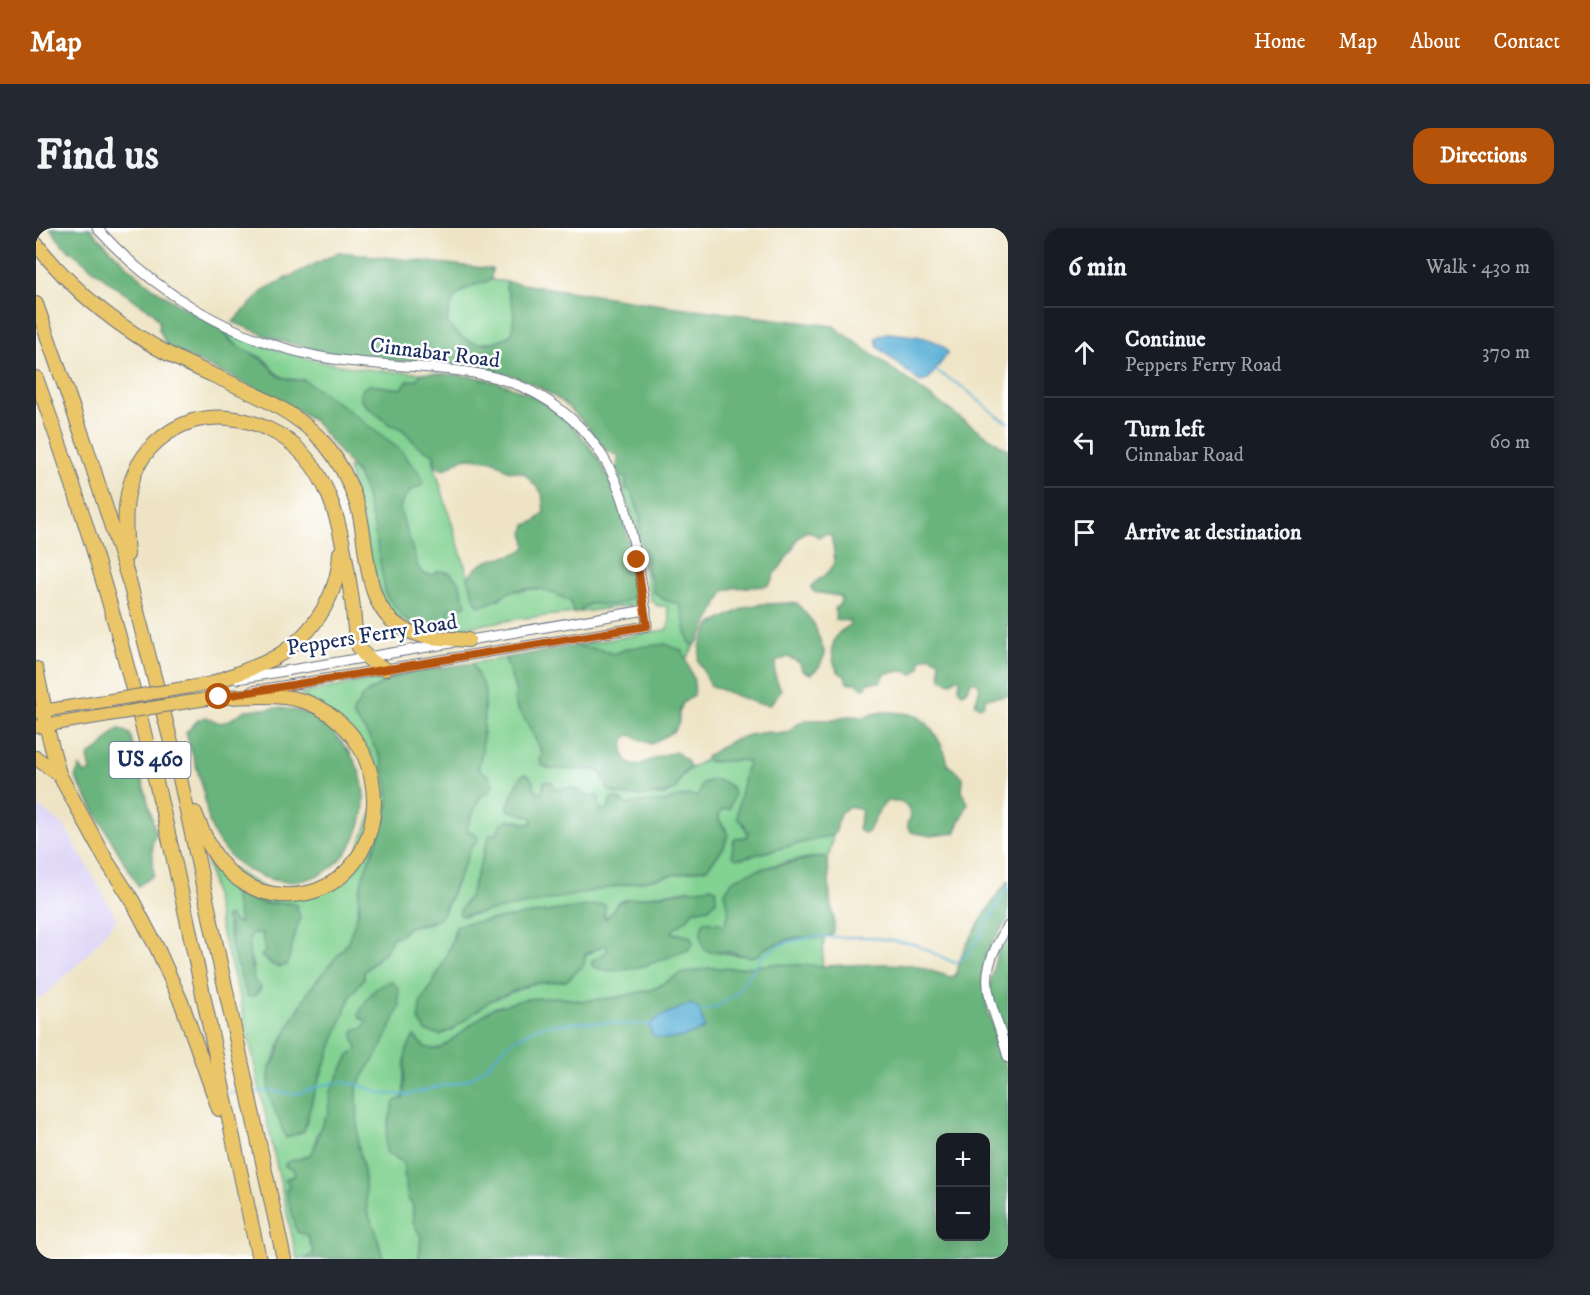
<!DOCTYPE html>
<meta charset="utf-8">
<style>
:root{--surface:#171b24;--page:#242831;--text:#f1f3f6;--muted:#9ea1a6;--line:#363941;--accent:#b45309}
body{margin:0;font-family:"IM FELL DW Pica",serif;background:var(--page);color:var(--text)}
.controls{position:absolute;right:18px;bottom:18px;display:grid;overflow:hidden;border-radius:12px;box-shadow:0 3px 15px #0003}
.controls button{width:54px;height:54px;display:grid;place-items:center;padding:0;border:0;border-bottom:2px solid var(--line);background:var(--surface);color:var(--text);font:30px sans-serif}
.stop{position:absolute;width:18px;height:18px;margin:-14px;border:4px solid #b45309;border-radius:50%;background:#fff}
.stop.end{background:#b45309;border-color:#fff;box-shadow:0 2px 6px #0008}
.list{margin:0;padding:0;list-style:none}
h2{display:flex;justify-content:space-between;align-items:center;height:78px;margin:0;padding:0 24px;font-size:26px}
h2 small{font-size:20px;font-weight:400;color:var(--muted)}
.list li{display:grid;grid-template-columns:39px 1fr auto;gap:18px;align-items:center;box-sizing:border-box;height:90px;padding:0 24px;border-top:2px solid var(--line)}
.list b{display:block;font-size:22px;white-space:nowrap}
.list p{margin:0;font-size:20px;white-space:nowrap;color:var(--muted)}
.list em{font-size:20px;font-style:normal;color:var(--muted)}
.icon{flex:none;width:33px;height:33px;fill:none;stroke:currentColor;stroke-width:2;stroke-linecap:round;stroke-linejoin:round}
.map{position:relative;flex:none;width:972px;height:1031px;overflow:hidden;border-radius:18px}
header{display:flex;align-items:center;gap:36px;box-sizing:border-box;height:84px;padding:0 30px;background:var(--accent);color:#fff}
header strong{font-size:28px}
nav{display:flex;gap:33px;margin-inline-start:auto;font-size:21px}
.intro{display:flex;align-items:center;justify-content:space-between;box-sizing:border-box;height:144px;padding:0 36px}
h1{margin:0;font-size:42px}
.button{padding:15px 27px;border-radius:18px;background:var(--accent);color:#fff;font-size:21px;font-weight:700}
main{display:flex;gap:36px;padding:0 36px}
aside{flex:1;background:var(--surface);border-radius:18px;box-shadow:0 3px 15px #0003}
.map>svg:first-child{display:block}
.built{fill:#ddd5f6}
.green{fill:#82d292;stroke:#4e8078;stroke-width:1.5;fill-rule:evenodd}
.forest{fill:#69b47c;stroke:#42726d;stroke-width:1.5;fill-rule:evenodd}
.water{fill:#5ab0d6;stroke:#3a709a;stroke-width:1.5}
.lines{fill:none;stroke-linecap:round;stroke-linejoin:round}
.stream{stroke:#5ab0d6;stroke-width:2}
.tertiary-casing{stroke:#656e82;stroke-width:11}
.primary-casing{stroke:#656e82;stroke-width:14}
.motorway-casing{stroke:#656e82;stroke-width:16}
.tertiary{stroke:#fff;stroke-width:9}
.primary{stroke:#eac669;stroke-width:12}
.motorway{stroke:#eac669;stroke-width:14}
.primary-bridge-casing{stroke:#656e82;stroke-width:14;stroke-linecap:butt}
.primary-bridge{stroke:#eac669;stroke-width:12}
.route{stroke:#b45309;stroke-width:8}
.labels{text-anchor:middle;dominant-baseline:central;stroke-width:5;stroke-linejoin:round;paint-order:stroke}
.shield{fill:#fff;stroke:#5f6d8e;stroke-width:1.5}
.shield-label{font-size:21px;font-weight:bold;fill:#1b2f5e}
.street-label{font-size:22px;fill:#1b2f5e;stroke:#fff}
</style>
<header>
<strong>Map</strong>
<nav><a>Home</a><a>Map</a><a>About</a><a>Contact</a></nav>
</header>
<div class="intro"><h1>Find us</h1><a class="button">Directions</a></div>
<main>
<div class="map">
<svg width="972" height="1031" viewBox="0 0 972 1031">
<rect width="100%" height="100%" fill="#fff"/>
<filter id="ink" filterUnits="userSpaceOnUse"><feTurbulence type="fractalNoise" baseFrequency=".0167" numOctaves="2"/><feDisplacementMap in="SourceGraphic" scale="12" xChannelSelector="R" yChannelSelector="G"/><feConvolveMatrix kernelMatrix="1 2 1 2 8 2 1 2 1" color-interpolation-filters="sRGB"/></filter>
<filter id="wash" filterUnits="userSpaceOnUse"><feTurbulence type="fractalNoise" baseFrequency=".008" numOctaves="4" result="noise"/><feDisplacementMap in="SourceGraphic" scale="24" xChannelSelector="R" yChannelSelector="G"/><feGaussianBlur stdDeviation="1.35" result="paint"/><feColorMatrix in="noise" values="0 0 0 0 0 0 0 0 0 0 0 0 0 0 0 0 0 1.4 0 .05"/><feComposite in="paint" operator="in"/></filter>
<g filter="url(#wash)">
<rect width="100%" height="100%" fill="#eee4c5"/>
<path class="built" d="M0,577L28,597L81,691L49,729L12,764L0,772Z"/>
<g class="green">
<path d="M455,52L472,54L470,60C479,76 479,89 476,106C450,121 430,119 411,95C414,64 428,60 455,52Z"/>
<path d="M189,102C252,131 316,143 385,145L381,152L372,153L365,161L333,157L324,168L326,174L353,196L366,201L382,218L398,226L397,232L405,260L440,374L462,372L472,364L498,361L510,360L534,373L538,385L480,391L401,404L383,402L358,388L344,367L312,240L316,239C339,269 343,331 350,368L415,389L413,382L416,379H428L401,346L396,347L385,345L382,340L363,282C365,271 374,261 384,258L268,152C257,152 246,151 238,143C234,140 233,135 229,132C214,122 197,121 189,102Z"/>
<path d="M583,248L590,249V259L596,265L604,288L603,304L611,330V343L616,353L617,363L628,372L643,376C651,388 646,404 655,416L659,417L649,433L646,423L593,420L578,426L562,421L538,418L628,402L631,401L634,392L631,378H622L615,372L595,284Z"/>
<path d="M599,347L602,364L598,377L544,384C555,366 576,387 598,364Z"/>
<path d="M469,430L480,464L478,471L481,480L492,496L514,541L561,542C569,550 571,558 580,566L628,567L640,561C646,545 654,539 670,532L675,534L710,532L713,534L709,543L701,585L712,606L710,609L701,610L706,630L797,607L792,633L788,628C757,631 725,639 697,652L691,673C695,681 692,688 689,696L679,695L683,725C695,724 708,731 721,727C725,726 728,721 732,719C750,710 768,709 788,710L786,738L739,736L704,740H673L644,746L618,761L583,769L547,773L520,769L457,780L405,820C390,823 387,818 378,808C372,821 368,831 368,846C367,855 369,861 367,870L358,874L354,927L367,934L372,971L377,976V994L385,1009L383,1031H347L340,1004L331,984L328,943L322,917L321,858L364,778L362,771L325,789L331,793L328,800L318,811L321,818V822L313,828L293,866L295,873L293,885L281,906L278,922L273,927L250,935L249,938L258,942L259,945L257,949H253V959L250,964L256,983L271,1006L278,1026L269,1031H261L204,770L186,706L168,617L176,629L242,668L311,647L344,566L339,536L333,522L264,466L375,444L332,463L317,484C319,493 327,498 332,506C342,523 351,542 352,561C355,594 335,619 327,649C320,672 325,692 311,715C301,732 284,745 274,762C264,777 255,794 247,810C242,820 240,829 234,839L268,903L278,865L315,767L328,750V744L350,722L357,709L365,707L372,699L395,695L409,682L436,618L431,599L444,569L454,563L452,547L442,542L446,523L449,463L436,435ZM497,553L499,561L504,564H507V557L517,558V561C538,559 546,562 562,576L563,580L568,583L584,571L588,577H592L629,574L635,571L654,567L659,569H663L687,581L683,586V592L690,601C695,616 680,629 671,640L429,688L423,684L434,667L447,631L448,621L458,607L461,606L463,599L480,592L492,596L496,595L497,591L495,589L473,582ZM654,661L673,679L656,683L653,689L637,702L636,705L648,706L652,722L608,738L556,733L572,723L571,718L569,717L549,727L548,737L530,753L495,756L454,773L417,801L391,766L412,725L420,698L426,696L566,676L570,691C575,686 577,680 582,675C587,671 642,664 654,661ZM206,665L225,675H255L261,695L251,737H235L225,728L229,724L226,705L215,706C208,718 215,727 217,739C217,744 216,750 219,754C220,756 223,758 225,761L218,768H211L197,724L190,688H194L198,694L204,695Z"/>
</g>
<g class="forest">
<path d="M14,0H54C76,24 99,47 126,66C145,79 167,88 186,101C191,104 191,111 197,115C207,122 235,133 237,143L245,149L256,152H268L308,179L364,222L386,248L387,255L384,258C374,262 365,271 364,282L382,339L386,345L396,347L403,343L413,344L423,354L430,376L428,379H416L413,382L415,394L411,399L381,396L367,389L350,368L338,299L328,262L321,245L278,193L250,175L131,119L123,101V93L117,84L82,61L26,16Z"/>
<path d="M303,24L456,41L455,52C428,60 414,63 411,95C430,119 450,121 476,106C479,89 479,76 470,60L472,54L633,78L797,98L923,189L972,222V468L950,470L948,476L944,479L939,476L944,460L941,454H935L929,464L926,465L923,461L924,451L922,449L914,455L905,451L903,432L895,428L885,431L884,440L878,446L868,443L850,445L844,454L831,455L830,459L827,460L821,455H811L809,448C795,443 793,416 802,406C805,402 811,400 814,397V393L800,392L799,380L804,376L805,371L803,368L778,364L775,360C778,353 783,352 789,347C804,336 797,322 795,307L789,306L784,309L772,303C762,307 759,313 756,323C748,330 747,339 738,345L737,351L731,358L697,360L688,363L663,412L659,417L655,416C646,404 651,388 643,376L628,372L617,363L616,353L611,343V330L603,304C608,290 600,269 590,259V249L583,248L580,242L583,228L569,222L552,199L527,174L503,159L481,149L436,138L332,131L289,124L241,112L197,94L229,61Z"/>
<path d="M385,145C405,146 425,146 445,150C526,167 573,225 590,303C594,323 604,350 596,370C589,374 579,377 571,377C559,377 551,372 544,384L538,385L534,373C511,362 500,356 474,364C462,368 459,376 443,378L440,374L432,350C449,323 476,334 490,319L488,303L490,297L500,293L508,284L506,265L488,245L471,242L459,233L435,230L426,231L411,240L405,241L400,238L398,226L382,218L366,201L353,196L326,174L324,168L325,162L333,157L365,161L372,153L381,152Z"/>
<path d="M761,375L778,396L789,426L783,439L775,446L766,442L764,435L752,429L741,433C736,445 740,451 745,462L734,477L720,475L675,458L662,433L665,415L674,397L710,379L726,376Z"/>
<path d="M629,416L647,423C651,439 661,450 658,467L647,475L643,485V494L638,503L615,516L594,507L588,511L587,524L590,533L598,538C613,534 625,526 640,524L651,533L654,539L644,549L640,561C623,569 589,571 572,562L568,549L561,542L514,541L505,537L504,531L507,527L492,496L481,480L478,471L480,464L469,430L538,418L562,421L578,426L593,420Z"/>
<path d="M436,435L449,462L446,523L442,541L452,547L457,555L454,563L444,569L431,598L432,603L438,605L442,610L441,615L436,618L404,691L372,699L365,707L357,709L350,722L328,744V750L315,767L278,865L268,903L250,910L232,865L234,839L241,829L246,812L274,761L311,716L323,682V667L327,648L345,603L353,574L352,560L345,530L328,501L318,490L317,484L326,469L350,453L375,444Z"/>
<path d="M242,480C278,483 284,489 307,516C363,581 298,686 216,644C200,636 187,623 178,606C170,591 170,574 166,557C161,540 155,522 150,505L162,492L170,489L184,495L192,493L210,482Z"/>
<path d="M846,484C856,484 871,485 880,488C895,494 910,522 912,537L927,549L926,564L932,575L919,605L895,608L875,604L872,600L871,595L875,590L872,579L864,573H851L844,581L832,604L828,605L822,601L826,583C818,576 812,579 804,585L800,603L797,607L706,630L700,631L696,627L697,613L701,610L710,609L712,606L708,596L702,592L701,585L709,543L713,534C699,528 684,537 670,532V529L693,514L712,507L732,504L742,506L754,504L760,497L770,492H799L811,488L827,489Z"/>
<path d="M83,501L94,506L120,605L116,615L118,647L102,658L39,549L44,539L49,546L55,543L52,529C56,524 59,524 64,520C72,513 72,508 83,501Z"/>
<path d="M488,546L494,548L499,561L504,564H507L508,553L516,554L518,561L536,560L554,569L558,567L563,569V580L568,583L572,581L575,571L579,570L592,577L602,574H629L635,571L654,567L662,569L666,556C677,549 689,551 697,562L698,568L693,581H687L683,586V592L692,606L688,619L671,640L493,676L425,688L423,684L434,667L454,606H461L465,596L473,592L492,596L496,595L497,592L495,589L473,582L471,579L485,548Z"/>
<path d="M788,628L792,633L794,671L798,690V704L795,707L788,710L759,709L730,720L722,727L715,729L693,724H675L668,721C665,713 663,702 668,693L689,696C695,683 692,677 689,664L697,652L712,645L729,640Z"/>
<path d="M972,653V691L956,715L949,731L946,746L950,775L972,846V1031H383L385,1009L377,994V977L372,971L367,934L350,924C348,907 354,890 358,874L367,870C370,855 367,840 370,825C371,820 375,813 378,808C386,818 391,823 405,820L457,780L489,771L520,769L547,773L583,769L618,761L644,746L673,740H704L739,736L786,738L842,736L877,737L914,749L919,748L928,721L957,673ZM904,910H950V1008H904Z"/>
<path d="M675,659L680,661V673L673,680L656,683L653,689L637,702L636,705C643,708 647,705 655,709L657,716L652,722C625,731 584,752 556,738V733L572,723L571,718L569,717L549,726L548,737L530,753L495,756L454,773L417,801L404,807L390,803L383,792L384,776L403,744L418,709L420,698L426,696L566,676L570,678L567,688L570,691L582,675L591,671L617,668Z"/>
<path d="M201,664C210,665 215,672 224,675C236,678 249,672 260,677L264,689L251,737L242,739L227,730L225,728L229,724L226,705L215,706C209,716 216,742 219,754L225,759L218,768L213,769L211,768L197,724L194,701L189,690L194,688L198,694L204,695L198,667Z"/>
<path d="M972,703V816L953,760L962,720Z"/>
<path d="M355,753L363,761L362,771L364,778L347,817L321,858L322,917L328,943L331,984L340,1004L347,1031H269L278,1025L271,1007L261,1004L250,964V961L253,959L252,955L249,953V951L257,949L259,945L258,942L249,938L250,935C257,931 266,932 273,927C283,920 281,897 293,885C291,879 295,873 293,866L313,828L321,822L317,806L319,801L328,800L331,793L324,789L323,786C330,771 338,758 355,753Z"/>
</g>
<g class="water">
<path d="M850,105C868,107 903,107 912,125L892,152L884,154L842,119L840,110Z"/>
<path d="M654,776C665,779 665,789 668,798L667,801C654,808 628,816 616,807L613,797L623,789Z"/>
</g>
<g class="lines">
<g class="stream">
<path d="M899,142L928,160L961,188L972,194"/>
<path d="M662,784L680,779L700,766L726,728L746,716L761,712L778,709H833L878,716L919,735C938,729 959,678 972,659"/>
<path d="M219,864L231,863L261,866L287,857L304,854L320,856L348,866L372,867L400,859L426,854L437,849L449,840L473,815L504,798L545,794L616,797"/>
<path d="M192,865H207"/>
</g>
</g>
</g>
<g filter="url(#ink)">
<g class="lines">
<g class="tertiary-casing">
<g id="tertiary">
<path d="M61,0C118,64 196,111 280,128C332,139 386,136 438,145C507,156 560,199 584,264C591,281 594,299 598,317C604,344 609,370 611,398L216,463"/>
<path d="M428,413L610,382"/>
<path d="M201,451L415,415"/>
<path d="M972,698C934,755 958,772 972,830"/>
</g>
</g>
<g class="primary-casing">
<g id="primary">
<path d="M154,459L180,454"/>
<path d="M158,473L183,469"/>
<path d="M0,484L69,473"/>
<path d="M0,499L73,487"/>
</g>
</g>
<g class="motorway-casing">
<g id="motorway">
<path d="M0,16C38,64 85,102 140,130C188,154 254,175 289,216C303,233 314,254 321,276C334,316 324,381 370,402C389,411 412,410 432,412"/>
<path d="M0,76L50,218L94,356L142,541L248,1031"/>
<path d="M0,150C35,247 67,346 93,446C144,639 180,836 223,1031"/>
<path d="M91,327C89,299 87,272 98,246C108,221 131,201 157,193C182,186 209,190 232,201C299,231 306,309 316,372C318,386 318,404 322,417C327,428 338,436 349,441"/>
<path d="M0,441L9,483L10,497L23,546L70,632L96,672L122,722L146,776L183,881"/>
<path d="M180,454C197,447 215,441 232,433C273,413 302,371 304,325"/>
<path d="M0,530L23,546"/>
<path d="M159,585C166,603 174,622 187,637C199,652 218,663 237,666C319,678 360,590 326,523C315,502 296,484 273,475C245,464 212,469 183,469"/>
</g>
</g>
<use href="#tertiary" class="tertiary"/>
<use href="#primary" class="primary"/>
<use href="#motorway" class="motorway"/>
<g class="primary-bridge-casing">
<g id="primary-bridge">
<path d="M69,473L154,459"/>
<path d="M73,487L158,473"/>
</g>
</g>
<use href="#primary-bridge" class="primary-bridge"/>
</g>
</g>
<g class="lines" filter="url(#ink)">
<path class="route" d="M183,469L611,398L601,332"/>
</g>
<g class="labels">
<rect class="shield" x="73.5" y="514" width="81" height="36" rx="4.5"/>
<g class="shield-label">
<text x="114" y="532">US 460</text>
</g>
<g class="street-label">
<text transform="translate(399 125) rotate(7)">Cinnabar Road</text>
<text transform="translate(336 407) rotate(-9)">Peppers Ferry Road</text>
</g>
</g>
</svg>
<div class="controls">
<button>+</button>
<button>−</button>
</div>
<div class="stop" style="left:183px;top:469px"></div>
<div class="stop end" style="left:601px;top:332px"></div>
</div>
<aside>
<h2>6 min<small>Walk · 430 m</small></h2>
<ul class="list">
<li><svg class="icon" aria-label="ahead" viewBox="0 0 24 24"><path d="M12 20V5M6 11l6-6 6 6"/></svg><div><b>Continue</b><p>Peppers Ferry Road</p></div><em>370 m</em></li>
<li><svg class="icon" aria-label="left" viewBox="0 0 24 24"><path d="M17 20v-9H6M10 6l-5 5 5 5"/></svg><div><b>Turn left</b><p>Cinnabar Road</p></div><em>60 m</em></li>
<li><svg class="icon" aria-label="arrive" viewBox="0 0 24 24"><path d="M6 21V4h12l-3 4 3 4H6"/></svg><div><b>Arrive at destination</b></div></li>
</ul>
</aside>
</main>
